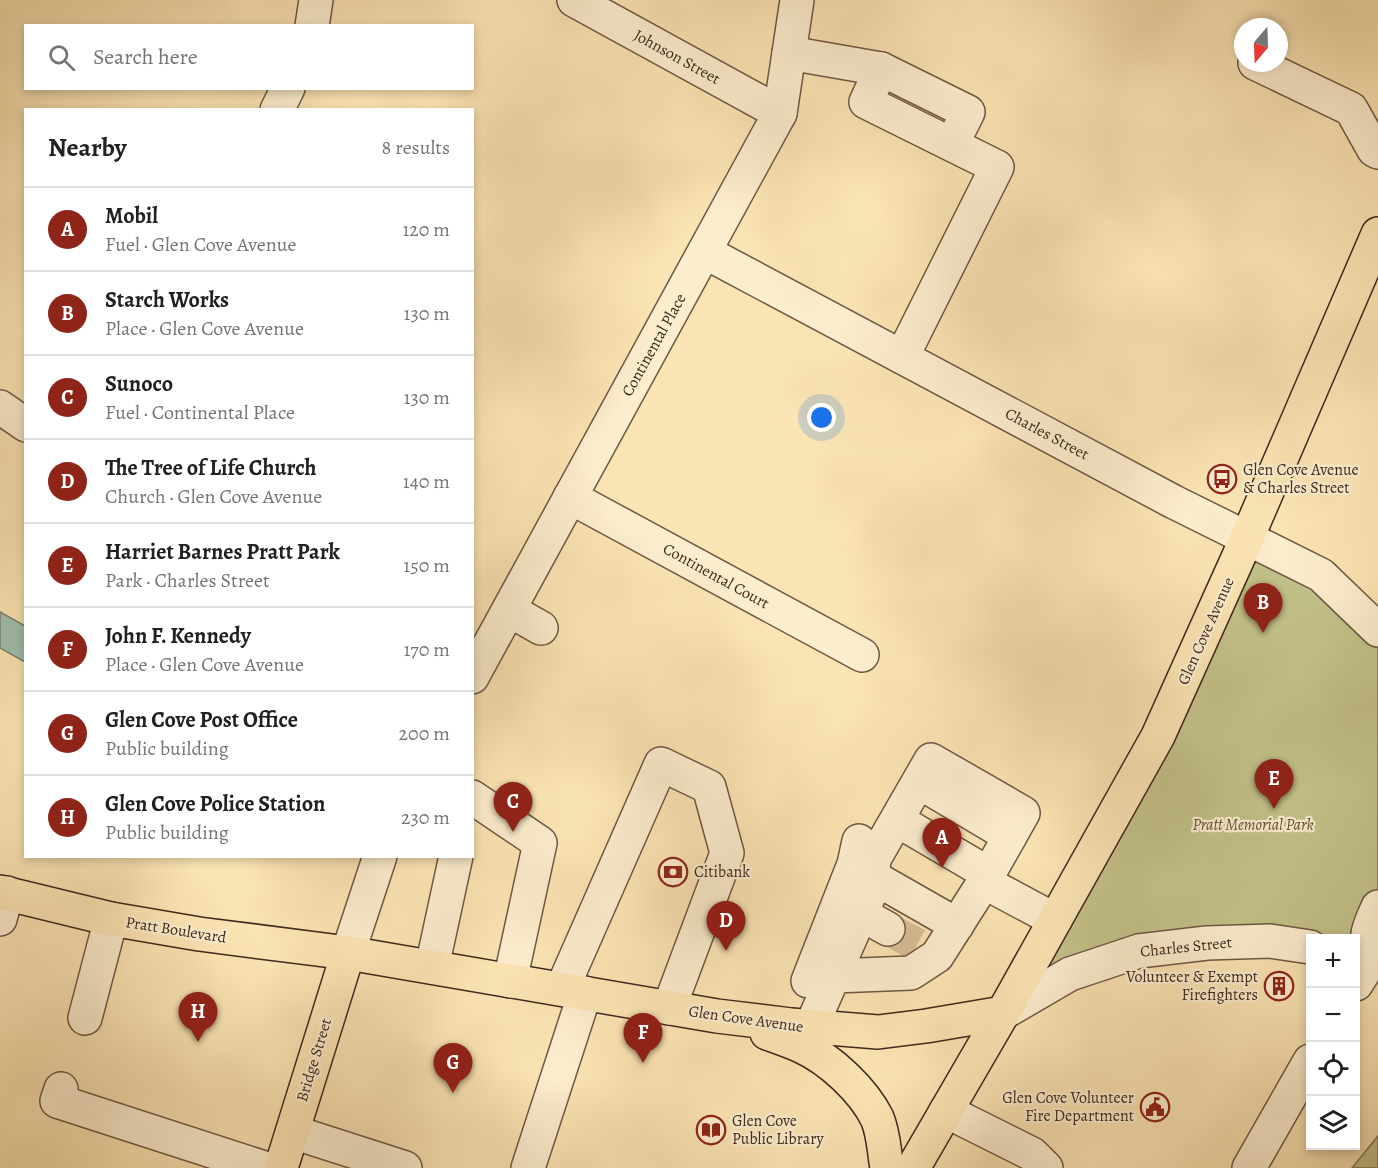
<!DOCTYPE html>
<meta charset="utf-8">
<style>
:root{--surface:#fff;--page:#f2f2f2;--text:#202124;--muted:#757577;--line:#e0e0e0;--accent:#8f2418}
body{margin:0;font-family:Alegreya,serif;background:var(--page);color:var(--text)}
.controls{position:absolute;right:18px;bottom:18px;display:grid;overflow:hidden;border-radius:0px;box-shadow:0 3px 9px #0003}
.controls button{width:54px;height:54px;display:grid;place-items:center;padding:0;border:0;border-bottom:2px solid var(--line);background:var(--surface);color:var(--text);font:30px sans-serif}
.compass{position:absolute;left:1234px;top:18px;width:54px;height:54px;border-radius:50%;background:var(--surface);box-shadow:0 3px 9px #0003;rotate:199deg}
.you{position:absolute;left:822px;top:418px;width:21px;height:21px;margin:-15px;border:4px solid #fff;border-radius:50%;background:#1a73e8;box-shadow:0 0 0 9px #1a73e833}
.badge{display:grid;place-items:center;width:39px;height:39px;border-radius:50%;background:var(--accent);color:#fff;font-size:20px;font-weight:700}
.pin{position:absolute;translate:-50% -50px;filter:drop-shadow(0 2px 3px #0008)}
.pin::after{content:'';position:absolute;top:32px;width:21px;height:18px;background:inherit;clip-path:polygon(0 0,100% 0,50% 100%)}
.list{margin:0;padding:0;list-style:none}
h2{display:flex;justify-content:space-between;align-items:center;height:78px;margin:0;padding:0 24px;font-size:26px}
h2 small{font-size:20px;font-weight:400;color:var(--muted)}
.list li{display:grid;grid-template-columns:39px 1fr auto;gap:18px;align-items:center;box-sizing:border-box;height:84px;padding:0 24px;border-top:2px solid var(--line)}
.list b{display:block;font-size:22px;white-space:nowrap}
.list p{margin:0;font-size:20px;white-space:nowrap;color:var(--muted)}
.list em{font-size:20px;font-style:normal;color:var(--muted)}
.icon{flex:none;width:33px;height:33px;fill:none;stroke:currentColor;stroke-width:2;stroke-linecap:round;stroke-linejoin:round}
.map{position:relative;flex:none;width:1378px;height:1168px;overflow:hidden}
.search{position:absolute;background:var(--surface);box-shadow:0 3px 9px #0003;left:24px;top:24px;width:450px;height:66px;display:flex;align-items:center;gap:15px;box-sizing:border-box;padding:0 21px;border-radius:0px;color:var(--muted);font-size:22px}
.panel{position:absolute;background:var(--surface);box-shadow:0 3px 9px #0003;left:24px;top:108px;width:450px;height:750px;border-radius:0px}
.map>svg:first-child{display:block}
.green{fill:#c3c289;stroke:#827554;stroke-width:1.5}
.water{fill:#9fbfac;stroke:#798374;stroke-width:1.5}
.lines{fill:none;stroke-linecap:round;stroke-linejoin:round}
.minor-tunnel{stroke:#d6be95;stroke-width:33;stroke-dasharray:33 16;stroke-linecap:butt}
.minor-casing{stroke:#6f5744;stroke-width:36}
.major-casing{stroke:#40281f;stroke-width:36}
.minor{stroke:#fcedce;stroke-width:33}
.major{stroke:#fbe4b3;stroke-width:33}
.labels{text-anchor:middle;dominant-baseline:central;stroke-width:4.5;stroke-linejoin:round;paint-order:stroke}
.street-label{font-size:16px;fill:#40281f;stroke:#fcedce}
.poi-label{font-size:16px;fill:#40281f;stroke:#fcedce;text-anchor:start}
.park-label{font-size:16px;font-style:italic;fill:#614e3a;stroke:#fcedce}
</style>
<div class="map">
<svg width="1378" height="1168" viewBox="0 0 1378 1168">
<rect width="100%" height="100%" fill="#fbe4b3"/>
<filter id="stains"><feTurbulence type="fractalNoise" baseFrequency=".00333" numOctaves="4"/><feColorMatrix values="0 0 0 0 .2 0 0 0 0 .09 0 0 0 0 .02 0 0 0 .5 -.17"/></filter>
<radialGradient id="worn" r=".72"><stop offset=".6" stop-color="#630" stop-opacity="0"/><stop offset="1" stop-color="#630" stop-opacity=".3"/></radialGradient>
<g class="green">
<path d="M1243,541L1318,579L1378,635V963L1356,938H1310L1205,951L1013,994Z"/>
<path d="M1378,1136V1168H1352Z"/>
</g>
<path class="water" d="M0,612L25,626V662L0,648Z"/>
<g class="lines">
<path class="minor-tunnel" d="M888,929L920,946"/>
<g class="minor-casing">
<g id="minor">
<path d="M574,0L780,113"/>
<path d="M312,26L316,0"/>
<path d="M789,53L881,69L866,102L997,167L902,357"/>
<path d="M1255,63L1351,109L1374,150L1378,152"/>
<path d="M881,69L968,112L952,144"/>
<path d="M277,110L288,88"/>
<path d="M705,252L1174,502L1321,575L1378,630"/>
<path d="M0,407L26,425"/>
<path d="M570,497L862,655"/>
<path d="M509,610L541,628"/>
<path d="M472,677L780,113L797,0"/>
<path d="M919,782L1010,836"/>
<path d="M472,797L540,843L510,981"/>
<path d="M897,820L989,874"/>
<path d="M873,877L957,925"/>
<path d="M984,882L1055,920"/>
<path d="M861,914L888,929"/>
<path d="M0,919L7,893"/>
<path d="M348,953L380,856"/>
<path d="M1372,959C1364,934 1368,930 1378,907"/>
<path d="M432,967L456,856"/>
<path d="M808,981L854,864L859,841"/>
<path d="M1356,984L1372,959"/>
<path d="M562,989L661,764L709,787L727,853L669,1008"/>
<path d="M1003,1013L1070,974L1139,951L1207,943L1270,941L1310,947"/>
<path d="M85,1018L111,919"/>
<path d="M811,1027L871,891L874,859L931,760L1023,813L984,882L937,956L911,973L834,976"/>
<path d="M61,1089L57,1101L264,1168"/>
<path d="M946,1111L1032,1154L1046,1168"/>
<path d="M293,1132L405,1168"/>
<path d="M528,1168L585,993"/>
<path d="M1249,1168L1310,1061"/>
</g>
</g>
<g class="major-casing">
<g id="major">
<path d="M0,892L111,919L199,934L348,953L717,1016L791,1025L878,1032L926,1026L1003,1013"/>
<path d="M767,1033C778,1037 790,1041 801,1046C830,1059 863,1090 877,1118C884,1134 884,1152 887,1168"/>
<path d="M281,1168L348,953"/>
<path d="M913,1168L1003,1013L1158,736L1247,538L1378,234"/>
</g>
</g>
<use href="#minor" class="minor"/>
<use href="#major" class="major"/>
</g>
<defs>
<g id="bus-ring" transform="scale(1.5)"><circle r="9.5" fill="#fcedce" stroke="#8f2418" stroke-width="1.5"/><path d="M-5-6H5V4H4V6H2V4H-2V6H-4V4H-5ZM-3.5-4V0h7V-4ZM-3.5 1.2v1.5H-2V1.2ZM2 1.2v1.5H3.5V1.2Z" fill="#8f2418"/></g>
<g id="bank-ring" transform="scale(1.5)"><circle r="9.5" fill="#fcedce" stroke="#8f2418" stroke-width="1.5"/><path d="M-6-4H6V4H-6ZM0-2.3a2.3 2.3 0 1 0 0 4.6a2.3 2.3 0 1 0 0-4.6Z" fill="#8f2418"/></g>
<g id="building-ring" transform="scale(1.5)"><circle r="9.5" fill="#fcedce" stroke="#8f2418" stroke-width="1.5"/><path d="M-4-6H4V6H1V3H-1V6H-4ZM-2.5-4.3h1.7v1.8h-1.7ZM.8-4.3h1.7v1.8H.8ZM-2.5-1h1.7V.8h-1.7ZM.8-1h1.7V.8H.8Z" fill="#8f2418"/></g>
<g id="civic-ring" transform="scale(1.5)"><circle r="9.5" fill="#fcedce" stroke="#8f2418" stroke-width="1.5"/><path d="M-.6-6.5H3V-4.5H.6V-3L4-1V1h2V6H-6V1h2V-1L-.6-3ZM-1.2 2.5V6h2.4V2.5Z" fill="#8f2418"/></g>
<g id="library-ring" transform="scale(1.5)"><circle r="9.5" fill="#fcedce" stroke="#8f2418" stroke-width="1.5"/><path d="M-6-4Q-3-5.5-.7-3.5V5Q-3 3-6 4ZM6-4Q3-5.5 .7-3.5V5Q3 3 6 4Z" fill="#8f2418"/></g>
</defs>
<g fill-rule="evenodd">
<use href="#bus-ring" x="1222" y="479"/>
<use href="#bank-ring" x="673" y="872"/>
<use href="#building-ring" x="1279" y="986"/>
<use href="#civic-ring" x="1155" y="1107"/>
<use href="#library-ring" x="711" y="1130"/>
</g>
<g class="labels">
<g class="street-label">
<text transform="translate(677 57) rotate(29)">Johnson Street</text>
<text transform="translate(654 345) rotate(-61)">Continental Place</text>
<text transform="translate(1047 434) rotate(28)">Charles Street</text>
<text transform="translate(716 576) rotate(29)">Continental Court</text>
<text transform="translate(1206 631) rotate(-66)">Glen Cove Avenue</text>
<text transform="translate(176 930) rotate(9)">Pratt Boulevard</text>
<text transform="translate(1186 947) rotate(-6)">Charles Street</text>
<text transform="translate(746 1019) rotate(8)">Glen Cove Avenue</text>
<text transform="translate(314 1060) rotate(-73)">Bridge Street</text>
</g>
<g class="poi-label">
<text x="1243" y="470">Glen Cove Avenue<tspan x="1243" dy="18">&amp; Charles Street</tspan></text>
<text x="694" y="872">Citibank</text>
<text x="1258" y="977" text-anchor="end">Volunteer &amp; Exempt<tspan x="1258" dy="18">Firefighters</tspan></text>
<text x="1134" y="1098" text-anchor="end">Glen Cove Volunteer<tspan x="1134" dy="18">Fire Department</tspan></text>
<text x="732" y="1121">Glen Cove<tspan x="732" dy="18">Public Library</tspan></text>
</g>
<g class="park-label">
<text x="1253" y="825">Pratt Memorial Park</text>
</g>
</g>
<rect width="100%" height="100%" filter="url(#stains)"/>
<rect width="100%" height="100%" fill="url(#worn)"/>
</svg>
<div class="controls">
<button>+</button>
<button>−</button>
<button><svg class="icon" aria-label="locate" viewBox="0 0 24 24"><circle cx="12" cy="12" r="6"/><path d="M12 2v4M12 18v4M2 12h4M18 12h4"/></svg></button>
<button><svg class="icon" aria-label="layers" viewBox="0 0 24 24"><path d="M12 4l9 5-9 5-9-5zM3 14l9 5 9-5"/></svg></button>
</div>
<svg class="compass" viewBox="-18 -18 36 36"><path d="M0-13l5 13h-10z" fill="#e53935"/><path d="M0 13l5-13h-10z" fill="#757577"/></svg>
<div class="you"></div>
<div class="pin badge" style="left:942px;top:868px">A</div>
<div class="pin badge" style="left:1263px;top:633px">B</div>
<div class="pin badge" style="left:513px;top:832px">C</div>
<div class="pin badge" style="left:726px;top:951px">D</div>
<div class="pin badge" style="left:1274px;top:809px">E</div>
<div class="pin badge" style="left:643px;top:1063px">F</div>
<div class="pin badge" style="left:453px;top:1093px">G</div>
<div class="pin badge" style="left:198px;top:1042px">H</div>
<div class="search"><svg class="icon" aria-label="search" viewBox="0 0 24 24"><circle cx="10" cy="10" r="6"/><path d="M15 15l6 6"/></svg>Search here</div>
<section class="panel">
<h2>Nearby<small>8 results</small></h2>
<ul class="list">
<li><span class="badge">A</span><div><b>Mobil</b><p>Fuel · Glen Cove Avenue</p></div><em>120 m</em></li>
<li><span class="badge">B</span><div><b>Starch Works</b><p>Place · Glen Cove Avenue</p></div><em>130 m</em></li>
<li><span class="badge">C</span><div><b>Sunoco</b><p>Fuel · Continental Place</p></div><em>130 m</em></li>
<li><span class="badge">D</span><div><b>The Tree of Life Church</b><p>Church · Glen Cove Avenue</p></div><em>140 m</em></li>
<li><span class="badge">E</span><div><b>Harriet Barnes Pratt Park</b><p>Park · Charles Street</p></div><em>150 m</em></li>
<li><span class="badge">F</span><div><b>John F. Kennedy</b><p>Place · Glen Cove Avenue</p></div><em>170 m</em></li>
<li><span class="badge">G</span><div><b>Glen Cove Post Office</b><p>Public building</p></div><em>200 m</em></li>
<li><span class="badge">H</span><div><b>Glen Cove Police Station</b><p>Public building</p></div><em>230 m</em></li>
</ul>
</section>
</div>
